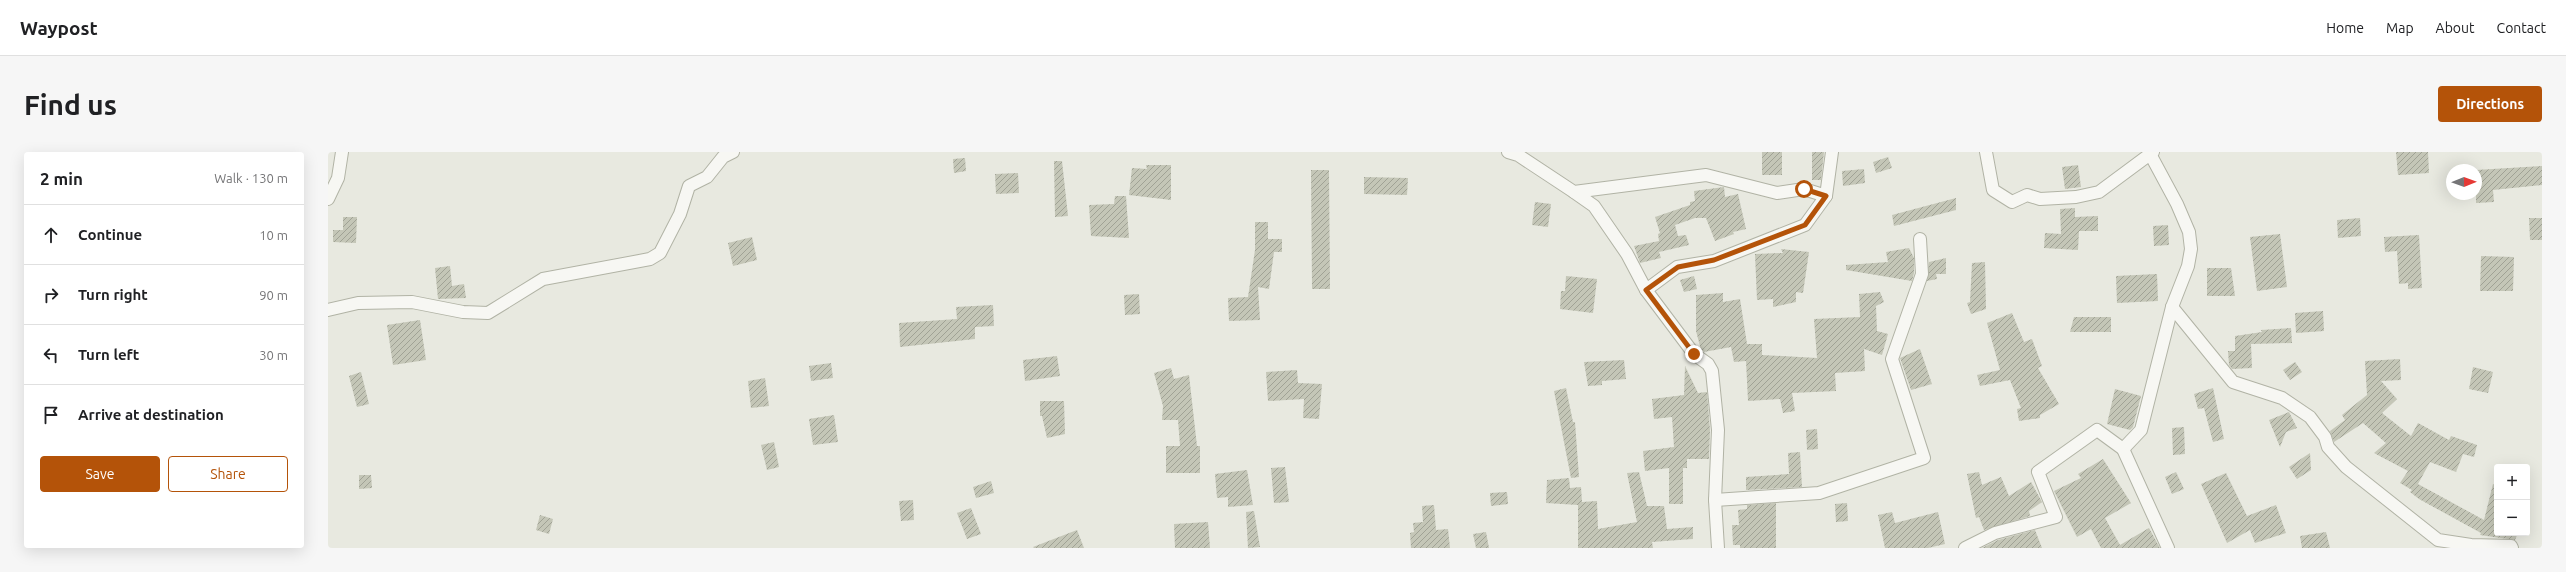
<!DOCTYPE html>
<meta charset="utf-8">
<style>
:root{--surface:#fff;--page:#f6f6f6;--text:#202124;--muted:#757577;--line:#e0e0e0;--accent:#b45309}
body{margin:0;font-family:Ubuntu,sans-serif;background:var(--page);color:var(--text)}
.controls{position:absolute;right:12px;bottom:12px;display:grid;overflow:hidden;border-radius:4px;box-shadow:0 4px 16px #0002}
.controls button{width:36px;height:36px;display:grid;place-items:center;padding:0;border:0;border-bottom:1px solid var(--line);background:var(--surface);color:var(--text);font:20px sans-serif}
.compass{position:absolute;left:2118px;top:12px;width:36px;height:36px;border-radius:50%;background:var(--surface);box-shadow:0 4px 16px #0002;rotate:89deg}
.stop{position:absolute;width:12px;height:12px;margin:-9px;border:3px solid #b45309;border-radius:50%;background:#fff}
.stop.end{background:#b45309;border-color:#fff;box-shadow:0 1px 4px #0008}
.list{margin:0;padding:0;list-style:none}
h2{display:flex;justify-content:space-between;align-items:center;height:52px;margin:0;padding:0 16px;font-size:17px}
h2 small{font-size:13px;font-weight:400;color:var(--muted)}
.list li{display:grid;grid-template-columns:26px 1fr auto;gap:12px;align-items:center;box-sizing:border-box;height:60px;padding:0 16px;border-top:1px solid var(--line)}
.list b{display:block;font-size:15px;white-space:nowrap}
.list em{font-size:13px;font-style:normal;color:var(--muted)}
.actions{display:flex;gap:8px;padding:12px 16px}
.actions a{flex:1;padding:9px 0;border:1px solid var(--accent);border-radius:4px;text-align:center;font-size:14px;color:var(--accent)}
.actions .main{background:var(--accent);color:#fff}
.icon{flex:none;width:22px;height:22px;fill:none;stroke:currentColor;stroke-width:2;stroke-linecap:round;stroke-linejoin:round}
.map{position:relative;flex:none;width:2214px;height:396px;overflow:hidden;border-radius:4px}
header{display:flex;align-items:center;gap:24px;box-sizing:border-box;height:56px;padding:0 20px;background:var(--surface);border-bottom:1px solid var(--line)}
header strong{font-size:19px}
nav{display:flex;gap:22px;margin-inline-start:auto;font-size:14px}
.intro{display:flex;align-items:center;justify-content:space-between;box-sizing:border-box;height:96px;padding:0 24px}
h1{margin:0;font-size:28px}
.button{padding:10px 18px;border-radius:4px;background:var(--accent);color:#fff;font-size:14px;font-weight:700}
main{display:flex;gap:24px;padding:0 24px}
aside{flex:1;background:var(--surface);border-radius:4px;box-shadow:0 4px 16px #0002}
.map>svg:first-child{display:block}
.building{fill:url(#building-hatch)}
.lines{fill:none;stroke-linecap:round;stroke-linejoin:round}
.street-casing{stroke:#b1b3a5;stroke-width:14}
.street{stroke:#f7f7f3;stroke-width:12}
.route{stroke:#b45309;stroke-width:5}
</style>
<header>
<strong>Waypost</strong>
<nav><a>Home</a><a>Map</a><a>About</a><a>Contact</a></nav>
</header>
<div class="intro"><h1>Find us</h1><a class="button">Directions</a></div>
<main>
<aside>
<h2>2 min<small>Walk · 130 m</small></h2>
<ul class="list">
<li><svg class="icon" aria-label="ahead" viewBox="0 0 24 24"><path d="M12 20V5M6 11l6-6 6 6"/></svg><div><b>Continue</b></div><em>10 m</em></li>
<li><svg class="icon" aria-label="right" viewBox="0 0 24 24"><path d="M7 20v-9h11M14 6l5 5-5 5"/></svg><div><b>Turn right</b></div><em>90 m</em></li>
<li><svg class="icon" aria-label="left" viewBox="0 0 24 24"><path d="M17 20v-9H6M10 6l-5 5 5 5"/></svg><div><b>Turn left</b></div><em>30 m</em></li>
<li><svg class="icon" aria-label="arrive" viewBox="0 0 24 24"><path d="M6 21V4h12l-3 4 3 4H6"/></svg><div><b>Arrive at destination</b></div></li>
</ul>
<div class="actions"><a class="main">Save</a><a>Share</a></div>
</aside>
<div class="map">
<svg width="2214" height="396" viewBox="0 0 2214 396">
<defs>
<pattern id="building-hatch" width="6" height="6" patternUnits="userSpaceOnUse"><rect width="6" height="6" fill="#c4c6b7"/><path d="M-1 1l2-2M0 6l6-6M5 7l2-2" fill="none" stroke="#a0a295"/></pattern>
</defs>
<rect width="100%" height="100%" fill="#e8e9e0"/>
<g class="building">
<rect x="1434" y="0" width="20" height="23"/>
<path d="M1484,0H1496L1493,28H1484Z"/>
<path d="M2068,0H2100L2101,21L2070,23Z"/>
<path d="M1560,5L1564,16L1548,21L1545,10Z"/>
<path d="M637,6L638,19L626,21L625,7Z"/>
<path d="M726,9H734L740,64L727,65Z"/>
<path d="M818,13H843V48L801,43L804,16L819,17Z"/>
<path d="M1750,13L1753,35L1737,37L1734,15Z"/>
<path d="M2214,14V33L2165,38L2166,50L2148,51V18Z"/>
<path d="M1536,17L1537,31L1515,34L1514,19Z"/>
<path d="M983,18H1001L1002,137H984Z"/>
<path d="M690,21L691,41L668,42L667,22Z"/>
<path d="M1036,25L1080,26L1079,43L1036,42Z"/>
<path d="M1396,35L1397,45L1410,42L1418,77L1405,80L1406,82L1387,89L1378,66H1367L1347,73L1350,84L1358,83L1361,93L1331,100L1333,106L1312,111L1306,94L1331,89L1330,82L1332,81L1327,65L1362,53V50L1367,49L1366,39Z"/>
<path d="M787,44H798L801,86L763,84L761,53L786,52Z"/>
<path d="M1628,46V58L1566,74L1564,63Z"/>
<path d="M1207,50L1223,52L1220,75L1204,73Z"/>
<path d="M1747,56V65L1770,64V79H1751L1750,98L1716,96L1717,81L1733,82L1732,57Z"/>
<path d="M15,65H29L28,91L5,90V78H15Z"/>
<path d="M2032,66L2033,84L2010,86L2009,68Z"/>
<path d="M2201,66H2214V88H2202Z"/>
<path d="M927,70H940V87H954V100H946L941,137L930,135L932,168L901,169L900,146L920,145L927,98Z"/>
<path d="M1840,73L1841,93L1826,94L1825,74Z"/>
<path d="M1952,82L1959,135L1929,139L1922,85Z"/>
<path d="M2091,83L2094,136L2080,137V131L2071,132L2069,99L2057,100L2056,85Z"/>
<path d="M424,85L429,108L405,114L400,91Z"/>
<path d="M1581,96L1586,106V121L1584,129L1518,118V113L1560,110L1558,100Z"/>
<path d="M1453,97L1481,100L1475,141L1468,140V150L1445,155V147L1429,148L1427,102L1455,101Z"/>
<path d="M2153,104L2186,105L2185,139H2152Z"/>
<path d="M1618,106V122H1608L1609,127L1599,129L1601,110Z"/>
<path d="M1657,110L1658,157L1643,162L1639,151L1642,150L1644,111Z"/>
<path d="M122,114L124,134L136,132L138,146L110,147L107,116Z"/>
<path d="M1879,116H1903L1907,144H1879Z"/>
<path d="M1829,122L1830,149L1789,151L1788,124Z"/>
<path d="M1238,124L1269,127L1265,161L1232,157L1233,139H1237Z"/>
<path d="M1366,124L1369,137L1356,140L1352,128Z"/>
<path d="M1552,140L1556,150L1548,154L1549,179L1560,182L1554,203L1536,197L1537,219L1507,221L1508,239L1464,241L1467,259L1455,261L1452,247L1420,249L1418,209L1406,210L1403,195L1376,200L1373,198L1368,179V143L1395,141V150L1412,147L1419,192H1434V203L1489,206L1486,167L1532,165L1531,142Z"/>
<path d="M811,142L812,162L797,163L796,143Z"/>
<path d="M665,153L666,174L647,175V187L572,195L571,171L629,167L628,155Z"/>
<path d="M1995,159L1996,179L1968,181L1967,161Z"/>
<path d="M1684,161L1696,190L1704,187L1714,214L1710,216L1731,252L1712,263V266L1691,269L1689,257L1693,256L1682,228L1652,234L1649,223L1672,218L1659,171Z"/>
<path d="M1746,165H1783V180H1742Z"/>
<path d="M92,168L98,208L65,213L59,173Z"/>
<path d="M1963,176L1964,191L1923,192L1924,216L1904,217L1901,213L1900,199H1907V184L1934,180L1933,178Z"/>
<path d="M1592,197L1604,232L1583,238L1572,206Z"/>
<path d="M729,204L732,224L697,229L695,208Z"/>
<path d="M2072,207L2073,228L2053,229L2069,247L2054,261L2083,284L2090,271L2121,288L2123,284L2149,293L2146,305L2135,302L2128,320L2102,310L2090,332L2156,368L2165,332L2169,333V381H2190L2187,388L2152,383L2153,381L2091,347L2082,340L2084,338L2072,331L2080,319L2046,301L2058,291L2035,271L2006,290L2002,279L2017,268L2014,263L2039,243L2037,209Z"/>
<path d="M1296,208L1298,227L1274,229V233L1260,234L1256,210Z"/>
<path d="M1967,210L1974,220L1962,228L1955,218Z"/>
<path d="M503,211L505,226L483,229L481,214Z"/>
<path d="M1357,214L1370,241L1379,240L1382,278L1381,307H1359V316H1355V352H1341V316L1317,319L1315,299L1346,295L1344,265L1326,267L1324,247L1356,243Z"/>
<path d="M2145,215L2165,220L2160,241L2141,237Z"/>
<path d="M843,216L846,227L861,223L869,294H872V321H838V294H852L850,268H834L835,254L826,221Z"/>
<path d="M969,218L970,231L994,232L991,267L975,266L976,247L940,249L938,220Z"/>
<path d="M33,220L41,252L29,255L21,224Z"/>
<path d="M437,226L441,254L423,256L420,229Z"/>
<path d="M1238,236L1245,270H1247L1251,325L1243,326L1226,239Z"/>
<path d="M1885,236L1896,287L1885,290L1876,256L1870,257L1866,242Z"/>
<path d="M1787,237L1813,244L1805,275L1802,278L1779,272Z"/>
<path d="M712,249H736L737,282L719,286L714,264H712Z"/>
<path d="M1961,260L1969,276L1958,280L1952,295L1941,268Z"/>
<path d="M506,263L510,290L485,293L481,267Z"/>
<path d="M1856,275L1857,302L1845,303L1844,276Z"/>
<path d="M1489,277L1490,297L1479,298L1478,278Z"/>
<path d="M446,290L451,315L439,318L433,293Z"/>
<path d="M1472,300L1474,335L1418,338V325L1461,322L1460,301Z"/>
<path d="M1982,301L1983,318L1969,327L1961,315Z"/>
<path d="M1775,307L1803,351L1777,366L1792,393L1821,376L1832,396H1773L1763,377L1749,385L1726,339L1753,326L1750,322Z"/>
<path d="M957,315L961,350L946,351L943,316Z"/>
<path d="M919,318L925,353L900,355V345L889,346L887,322Z"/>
<path d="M1311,320L1319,354H1336L1339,377L1365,375V387L1324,390L1325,396H1250V353L1218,351L1219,328L1241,326L1242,336L1253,335L1254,350L1269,349L1270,377L1309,370L1299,321Z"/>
<path d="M1651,320L1654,333L1673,325L1681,344L1703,330L1714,350L1701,359L1702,364L1656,378L1651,365L1648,366L1639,322Z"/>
<path d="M1848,320L1856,337L1844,342L1837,325Z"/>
<path d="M1898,321L1919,364L1948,353L1958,381L1927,391L1922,378L1899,391L1873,332Z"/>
<path d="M31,323H43L44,336L31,337Z"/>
<path d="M663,329L666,341L648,346L645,335Z"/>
<path d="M1179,340L1180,352L1163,354L1162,341Z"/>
<path d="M585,348L586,368L573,369L571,349Z"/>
<path d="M1448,351V396H1412V393H1405L1404,373H1411L1410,358L1419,357V353Z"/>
<path d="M1519,351L1520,369L1508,370L1507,352Z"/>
<path d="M1106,353L1108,378L1120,377L1122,396H1083L1082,381L1086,380L1085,371L1095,370L1094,354Z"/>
<path d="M643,356L653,382L639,387L629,361Z"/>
<path d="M926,359L932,395L920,396L918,360Z"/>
<path d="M1564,360L1567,371L1610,360L1617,392L1600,396H1557L1550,363Z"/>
<path d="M212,363L225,367L221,382L208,378Z"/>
<path d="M880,370L882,396H847L846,372Z"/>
<path d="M749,378L756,396H706L705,395Z"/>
<path d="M1707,378L1714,396H1654L1670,388Z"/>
<path d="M1158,380L1161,396H1148L1145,382Z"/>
<path d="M1998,380L2002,396H1974L1972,384Z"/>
</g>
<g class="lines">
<g class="street-casing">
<g id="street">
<path d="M1180,0L1190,3L1246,40L1378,23L1449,41L1476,37L1498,44L1504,0"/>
<path d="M1658,0L1665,38L1684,50L1699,43L1712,47L1748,45L1771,40L1825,0"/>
<path d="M1246,40L1266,54L1299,102L1318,138L1366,202L1380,212L1384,219L1390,278L1387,348L1390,396"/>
<path d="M0,47L10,26L14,0"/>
<path d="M1318,138L1349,115L1386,109L1477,73L1498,44"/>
<path d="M1844,155L1905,230L1954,246L1982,265L1997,285L2000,295L2018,315L2110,388L2143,393L2183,394L2184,396"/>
<path d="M0,158L30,151L84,150L135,160L160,161L215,127L322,107L332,101L352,62L361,34L379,25L395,5L405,0"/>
<path d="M1795,297L1840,396"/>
<path d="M1387,348L1491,341L1596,306L1564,207L1594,122L1592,87"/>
<path d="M1637,396L1667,381L1728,365L1710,320L1769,278L1795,297L1813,278L1844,155L1860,114L1863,97L1861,80L1849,52L1821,0"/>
</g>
</g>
<use href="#street" class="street"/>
</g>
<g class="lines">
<path class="route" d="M1366,202L1318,138L1350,115L1386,108L1477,73L1498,44L1476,37"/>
</g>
</svg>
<div class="controls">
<button>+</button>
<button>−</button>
</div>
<svg class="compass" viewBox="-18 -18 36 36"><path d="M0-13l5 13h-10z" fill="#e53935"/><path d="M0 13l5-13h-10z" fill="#757577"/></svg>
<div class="stop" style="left:1476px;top:37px"></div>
<div class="stop end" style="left:1366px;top:202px"></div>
</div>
</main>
